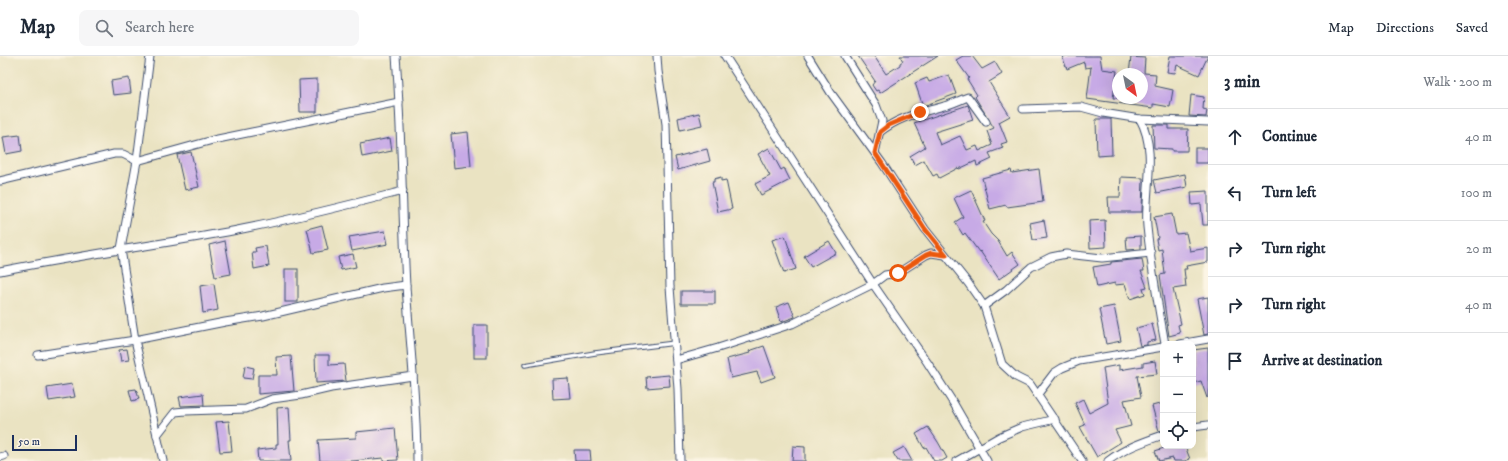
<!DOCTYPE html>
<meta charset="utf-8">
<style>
:root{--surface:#fff;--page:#f6f6f7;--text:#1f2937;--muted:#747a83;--line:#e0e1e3}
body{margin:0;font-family:"IM FELL DW Pica",serif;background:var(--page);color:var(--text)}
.controls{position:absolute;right:12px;bottom:12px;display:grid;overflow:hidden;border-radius:8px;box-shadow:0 4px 16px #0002}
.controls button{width:36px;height:36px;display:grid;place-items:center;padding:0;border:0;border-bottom:1px solid var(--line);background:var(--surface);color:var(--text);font:20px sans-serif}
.compass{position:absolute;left:1112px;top:12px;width:36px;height:36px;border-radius:50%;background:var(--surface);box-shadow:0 4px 16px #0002;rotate:147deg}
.scale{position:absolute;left:12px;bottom:10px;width:65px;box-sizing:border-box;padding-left:4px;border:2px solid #1b2f5e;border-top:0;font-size:11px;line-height:14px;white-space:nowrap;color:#1b2f5e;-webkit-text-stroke:3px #fcf5e5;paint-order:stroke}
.stop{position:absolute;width:12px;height:12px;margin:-9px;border:3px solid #ea580c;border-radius:50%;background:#fff}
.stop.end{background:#ea580c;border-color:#fff;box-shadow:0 1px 4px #0008}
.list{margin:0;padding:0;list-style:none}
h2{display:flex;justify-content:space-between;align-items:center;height:52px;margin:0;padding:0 16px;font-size:17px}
h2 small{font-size:13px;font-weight:400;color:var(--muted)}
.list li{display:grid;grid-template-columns:26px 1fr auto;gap:12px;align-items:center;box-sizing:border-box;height:56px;padding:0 16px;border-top:1px solid var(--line)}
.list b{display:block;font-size:15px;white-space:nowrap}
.list em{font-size:13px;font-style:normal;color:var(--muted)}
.icon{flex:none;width:22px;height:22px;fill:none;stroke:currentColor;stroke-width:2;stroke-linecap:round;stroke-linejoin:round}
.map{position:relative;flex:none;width:1208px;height:405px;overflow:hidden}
header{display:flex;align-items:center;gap:24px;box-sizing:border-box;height:56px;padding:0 20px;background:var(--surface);border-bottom:1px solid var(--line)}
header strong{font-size:19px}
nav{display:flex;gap:22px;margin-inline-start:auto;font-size:14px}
.search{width:280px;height:36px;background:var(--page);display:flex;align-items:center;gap:10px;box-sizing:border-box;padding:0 14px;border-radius:8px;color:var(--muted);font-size:15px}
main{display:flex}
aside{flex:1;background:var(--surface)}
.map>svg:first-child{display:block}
.building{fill:#c7aae6}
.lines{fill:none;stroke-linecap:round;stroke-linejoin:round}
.lane-casing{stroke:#3a4a6d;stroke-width:5.5}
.street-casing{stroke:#3a4a6d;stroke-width:9}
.lane{stroke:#fff;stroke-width:3.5}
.street{stroke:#fff;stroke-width:7}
.route{stroke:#ea580c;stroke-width:5}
</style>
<header>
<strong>Map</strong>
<div class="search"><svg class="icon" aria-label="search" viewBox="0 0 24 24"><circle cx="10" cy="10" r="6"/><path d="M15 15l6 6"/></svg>Search here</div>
<nav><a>Map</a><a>Directions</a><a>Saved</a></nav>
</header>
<main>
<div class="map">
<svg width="1208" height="405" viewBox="0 0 1208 405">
<rect width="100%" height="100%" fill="#fcf5e5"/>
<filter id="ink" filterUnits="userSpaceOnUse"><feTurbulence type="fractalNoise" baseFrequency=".025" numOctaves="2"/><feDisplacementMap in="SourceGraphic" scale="8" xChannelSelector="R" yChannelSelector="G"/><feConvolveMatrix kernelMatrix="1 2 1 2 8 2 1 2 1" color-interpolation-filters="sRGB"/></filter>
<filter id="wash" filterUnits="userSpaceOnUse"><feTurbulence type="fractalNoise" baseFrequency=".012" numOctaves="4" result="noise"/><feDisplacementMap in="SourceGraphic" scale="16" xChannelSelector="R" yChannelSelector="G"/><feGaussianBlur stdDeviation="0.9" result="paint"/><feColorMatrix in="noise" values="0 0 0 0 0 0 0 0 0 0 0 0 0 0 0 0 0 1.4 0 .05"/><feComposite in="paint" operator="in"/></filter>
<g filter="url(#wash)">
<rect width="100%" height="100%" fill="#eae3c2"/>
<g id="blocks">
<g class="building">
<path d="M858,0H874L886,18L900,9V7L903,5L900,0H938L880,37L878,34L876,35L872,29L875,25Z"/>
<path d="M963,0H972L982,13L995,6L1002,18L989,26L1010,60L999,66L1007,86L1001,88L1003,92L989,97L992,103L977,110L976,105L959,113L958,112L939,122L937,118L933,120L924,104L915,109L910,100L925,91L914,67L968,49L973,64L935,76L940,89L960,80L967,94L977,90L979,95L992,89L987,75L994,72L975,41L977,39L967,23L969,22L956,4Z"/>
<path d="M1062,0H1100L1102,13L1117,15L1113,42H1142V18H1129L1131,1L1145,2L1144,17L1156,18L1155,30L1173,34L1170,51L1153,48V52L1087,43L1091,11L1085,12L1084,6L1067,13Z"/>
<path d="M1170,0H1208L1199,19L1177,9L1175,17L1167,16Z"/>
<path d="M949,19L956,38L923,50L915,27L927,22L929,26Z"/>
<path d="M129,22L131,37L113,39L111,25Z"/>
<path d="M317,23V56H300L299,24Z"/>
<path d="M1191,39L1204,41L1203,53L1207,54L1206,61L1189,60Z"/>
<path d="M699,57L702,69L680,74L678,62Z"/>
<path d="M1096,63H1111L1112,99L1097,100Z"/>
<path d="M1153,69H1169V73H1188L1187,95H1172V93L1154,92Z"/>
<path d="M468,76L471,110L454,112L451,78Z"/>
<path d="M20,79L22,95L6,98L3,81Z"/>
<path d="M390,82L392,95L362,101L360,88Z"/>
<path d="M769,92L781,114L784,112L790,124L761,139L755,128L770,120L758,98Z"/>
<rect x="1195" y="92" width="13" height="15"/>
<path d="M707,93L710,105L678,114L675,101Z"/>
<path d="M191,96L199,131L185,134L177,99Z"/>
<path d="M1039,113L1043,146L1007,151L1006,149L990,153L982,122L1011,114L1012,117Z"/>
<path d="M1185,118L1187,131L1157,137L1154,124Z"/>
<path d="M721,121V125L726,124L732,153L718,156L712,126H714V123Z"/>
<path d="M1121,121L1143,122L1142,156H1109L1108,141H1120Z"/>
<path d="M971,134L985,165L983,166L991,178L998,185L1007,200L1012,196L1020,208L999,223L980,195L979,196L965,177L963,179L955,166L963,161L954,142Z"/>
<path d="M1208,135V169H1203L1201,148L1192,149L1191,136Z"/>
<path d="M1172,158L1176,178L1186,177L1190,195L1208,192V206L1186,210L1187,213H1184L1186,231L1173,233L1181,268L1178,269L1180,277L1169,280L1160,219L1165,218L1162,193L1158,194L1156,183L1158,182L1154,161Z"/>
<path d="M1044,164L1047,182L1033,184L1030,167Z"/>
<path d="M1105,164L1106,191L1090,192L1089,165Z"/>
<path d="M322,169L328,194L313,197L307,173Z"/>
<path d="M385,175L388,188L352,195L349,181Z"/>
<path d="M785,180L796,213L784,217L772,184Z"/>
<path d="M1141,180V193L1127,194L1126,181Z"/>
<path d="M225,185L231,218L215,221L209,189Z"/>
<path d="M829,185L836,197L811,211L804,200Z"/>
<path d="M266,190L269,210L254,213L252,196H256L255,192Z"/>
<path d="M353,198L356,211L341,214L338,201Z"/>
<path d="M1142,203L1144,215H1141L1147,231L1143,232L1145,238L1130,243L1125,228L1115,229V227L1097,231L1093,211L1111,208V206Z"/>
<rect x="285" y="213" width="13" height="33"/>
<path d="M214,228L218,254L203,257L200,230Z"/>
<rect x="681" y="235" width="34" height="13"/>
<path d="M1208,241V278L1204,279L1197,243Z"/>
<path d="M789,246L795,261L781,266L776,251Z"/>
<path d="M1114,250L1121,285L1106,288L1099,253Z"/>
<path d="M1152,268L1156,284L1147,286V289L1140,290L1136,272Z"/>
<rect x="474" y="269" width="13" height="33"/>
<path d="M764,290L775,321L761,326L757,316L731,322L727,303L750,297L749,295Z"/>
<path d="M1208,292V341L1207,342L1201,325L1193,327V294Z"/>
<path d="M127,293L129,304L121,305L119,294Z"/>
<path d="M315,299H329V309L344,308L346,325L316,327Z"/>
<path d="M291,300L294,335L258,338V319H277L276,301Z"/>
<path d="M1155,305L1157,318L1137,320L1141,341L1124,344L1131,370L1115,374L1121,386L1097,401L1080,371L1085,369L1075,347L1083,343L1089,357L1108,347L1103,312L1119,309V314L1143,310V307Z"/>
<path d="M245,310L254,312L252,323L243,322Z"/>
<path d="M669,319L670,330L647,332L646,321Z"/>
<path d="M568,322L570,342L553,343L552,323Z"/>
<path d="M72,328L75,341L49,345L47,332Z"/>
<path d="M136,333L139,343L132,345L129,334Z"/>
<path d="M203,338L204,349L181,350L179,341Z"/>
<path d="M1163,347V374L1159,375L1152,350Z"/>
<path d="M289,351L291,384H289L291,405H258L257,394L276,392V388H278L277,352Z"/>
<path d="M229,365L232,395L220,396L216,366Z"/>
<path d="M928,371L938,386L947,402L942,405H934L926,391L924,392L916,378Z"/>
<path d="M395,372L398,404L383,405V402L352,405H320L318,384L356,382V376Z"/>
<path d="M793,390L805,391V405H792Z"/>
<path d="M1170,390H1185L1190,403L1185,405H1174L1173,402L1159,405L1155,395Z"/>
<path d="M904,391L912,405H898L893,397Z"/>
<path d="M574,394H590L591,405H575Z"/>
</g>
</g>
</g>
<g filter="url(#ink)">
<use href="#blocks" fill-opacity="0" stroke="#3a4a6d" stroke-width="1"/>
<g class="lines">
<g class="lane-casing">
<path id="lane" d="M525,309L595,297L675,287"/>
</g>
<g class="street-casing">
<g id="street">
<path d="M150,0L137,105L121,193L135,284L163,405"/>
<path d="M396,0C402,77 402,153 406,230C410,288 417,346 417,405"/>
<path d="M657,0L658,15L666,68L670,231L678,333L680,405"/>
<path d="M725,0L873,228L927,306L954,348L987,405"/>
<path d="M808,0L831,37L882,107L925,173L968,227L984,250L1002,308L1016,321L1030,328L1082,405"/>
<path d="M845,0L876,49L882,65L875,97"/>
<path d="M1023,53L1081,51L1103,57L1140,63L1208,66"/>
<path d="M1140,63C1158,96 1144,135 1147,171C1151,210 1158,249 1165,288"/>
<path d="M880,76C900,60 920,57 944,50C952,48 960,44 968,41L986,66"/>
<path d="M0,125L114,98H123L137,105L213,84L399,46"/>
<path d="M0,215C75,200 151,190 227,176C286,165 345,150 403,135"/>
<path d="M984,250L1006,234L1031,211L1051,201L1066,198L1102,202L1151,197"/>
<path d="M1180,288L1208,283"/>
<path d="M38,299L135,284L225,266L263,260L383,232L406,229"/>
<path d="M676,304L718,292L792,268L873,228L885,219L898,217L926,199L931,197L945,199"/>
<path d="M1038,338L1054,317L1062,312L1079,305L1163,291"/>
<path d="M1193,371L1208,369"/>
<path d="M157,379L175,356L186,355L246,353L272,343L301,339L331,332L413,320"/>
<path d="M0,401L4,400"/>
<path d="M957,405L999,381L1022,371L1055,363"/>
<path d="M1108,405C1125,392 1143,386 1163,379"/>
</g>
</g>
<use href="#lane" class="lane"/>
<use href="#street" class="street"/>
</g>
</g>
<g class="lines" filter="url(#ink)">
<path class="route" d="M898,217L926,199L931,197L946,199L925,173L875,97L880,76L889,69L920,56"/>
</g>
</svg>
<div class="controls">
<button>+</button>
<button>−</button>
<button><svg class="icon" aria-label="locate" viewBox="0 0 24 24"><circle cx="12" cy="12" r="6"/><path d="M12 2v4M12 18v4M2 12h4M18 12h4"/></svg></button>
</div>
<svg class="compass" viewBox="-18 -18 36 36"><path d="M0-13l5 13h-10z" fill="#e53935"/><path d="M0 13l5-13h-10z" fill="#747a83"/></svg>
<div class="scale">50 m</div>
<div class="stop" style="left:898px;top:217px"></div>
<div class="stop end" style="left:920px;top:56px"></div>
</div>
<aside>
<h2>3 min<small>Walk · 200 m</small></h2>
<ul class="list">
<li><svg class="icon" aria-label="ahead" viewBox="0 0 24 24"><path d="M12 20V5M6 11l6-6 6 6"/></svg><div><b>Continue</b></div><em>40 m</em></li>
<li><svg class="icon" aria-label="left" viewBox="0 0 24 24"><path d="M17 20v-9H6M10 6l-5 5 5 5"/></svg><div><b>Turn left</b></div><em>100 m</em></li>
<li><svg class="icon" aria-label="right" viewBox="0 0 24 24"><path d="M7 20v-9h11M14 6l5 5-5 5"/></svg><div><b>Turn right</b></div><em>20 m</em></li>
<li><svg class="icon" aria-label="right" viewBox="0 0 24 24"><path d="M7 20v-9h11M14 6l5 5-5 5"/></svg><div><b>Turn right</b></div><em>40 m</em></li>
<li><svg class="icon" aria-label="arrive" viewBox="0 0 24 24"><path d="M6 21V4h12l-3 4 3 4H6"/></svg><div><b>Arrive at destination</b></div></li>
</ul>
</aside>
</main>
